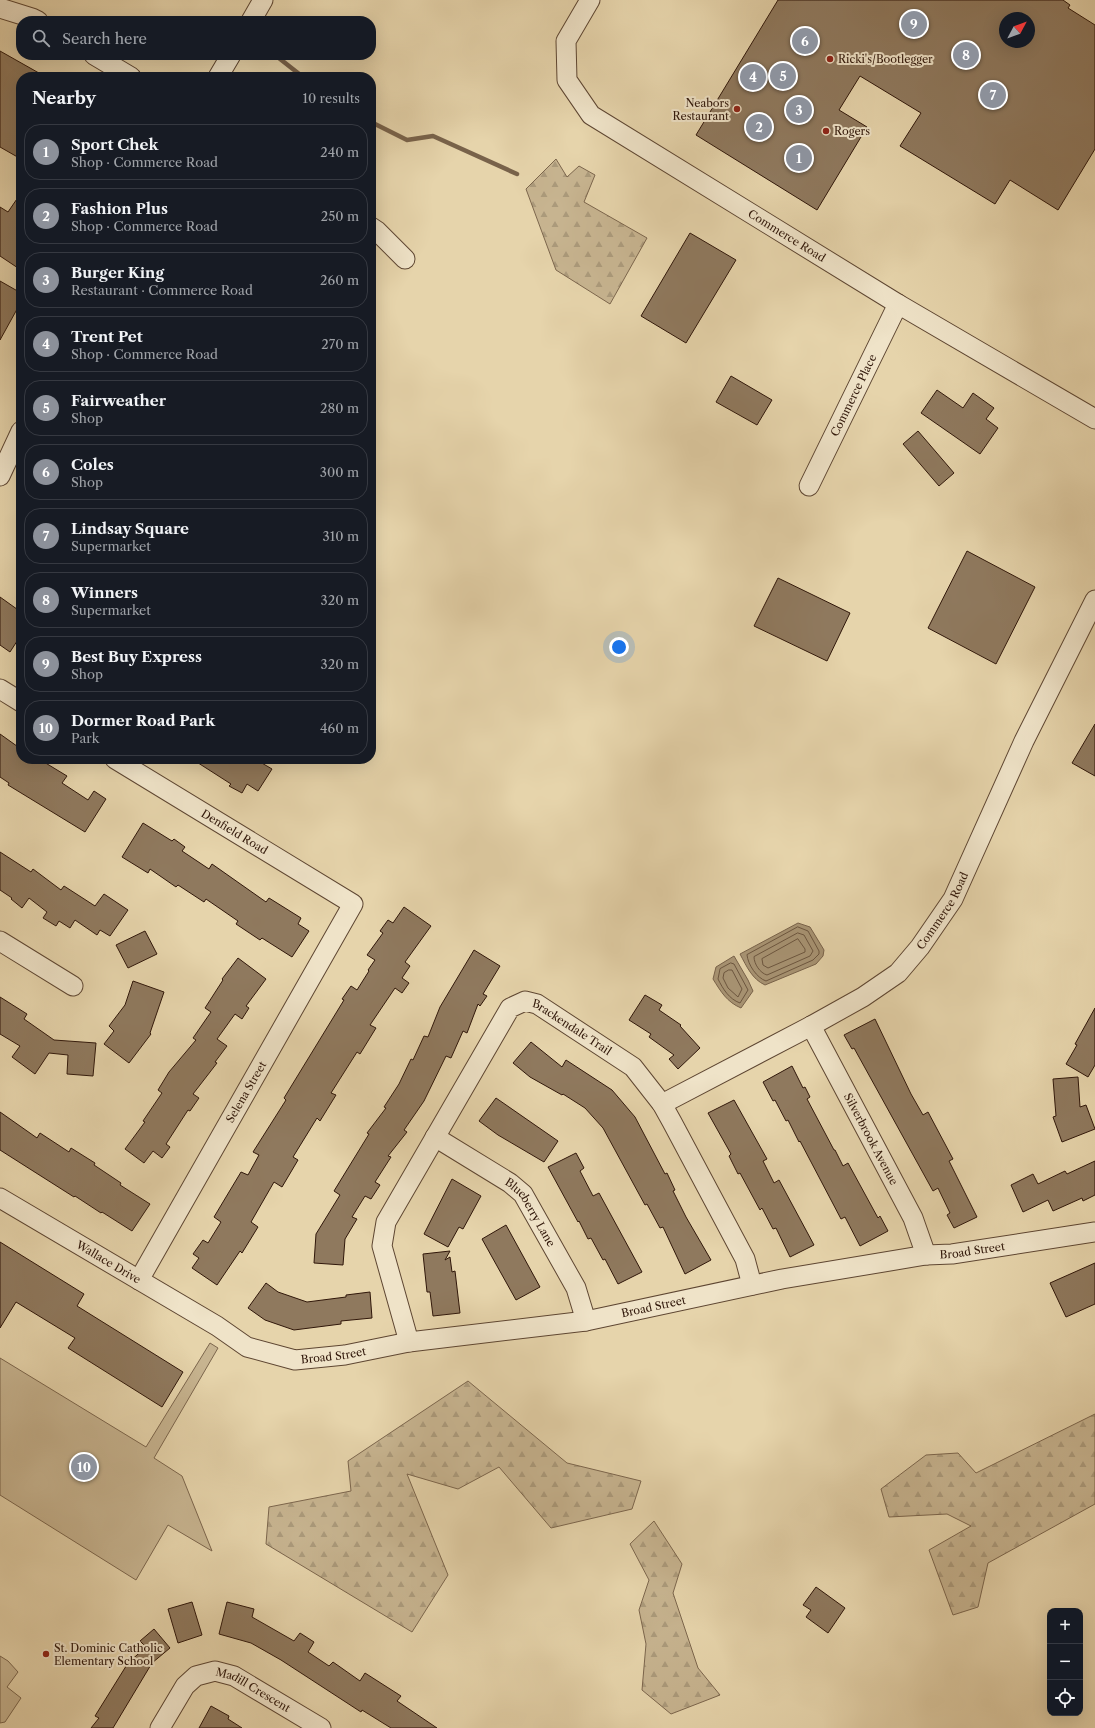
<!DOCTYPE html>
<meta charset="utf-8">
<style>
:root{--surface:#171b24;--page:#242831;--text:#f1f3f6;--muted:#9ea1a6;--line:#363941;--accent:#8c9099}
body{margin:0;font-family:"Libre Caslon Text",serif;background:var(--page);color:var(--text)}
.controls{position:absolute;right:12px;bottom:12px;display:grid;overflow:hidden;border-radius:8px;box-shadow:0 4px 16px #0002}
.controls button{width:36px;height:36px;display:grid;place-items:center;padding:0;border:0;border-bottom:1px solid var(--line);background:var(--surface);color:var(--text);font:20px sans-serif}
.compass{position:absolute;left:999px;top:12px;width:36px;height:36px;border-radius:50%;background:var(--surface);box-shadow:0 4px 16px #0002;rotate:49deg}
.you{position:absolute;left:619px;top:647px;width:14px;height:14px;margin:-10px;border:3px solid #fff;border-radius:50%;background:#1a73e8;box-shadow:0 0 0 6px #1a73e833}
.badge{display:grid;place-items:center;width:26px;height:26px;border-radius:50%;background:var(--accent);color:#fff;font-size:13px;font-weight:700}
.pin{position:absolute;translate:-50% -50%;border:2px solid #fff;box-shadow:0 1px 4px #0006}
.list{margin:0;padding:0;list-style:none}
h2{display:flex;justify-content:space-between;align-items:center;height:52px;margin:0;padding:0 16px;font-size:17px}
h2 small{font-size:13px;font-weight:400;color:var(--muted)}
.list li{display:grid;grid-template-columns:26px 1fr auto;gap:12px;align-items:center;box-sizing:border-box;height:56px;margin:0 8px 8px;padding:0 8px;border:1px solid var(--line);border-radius:16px}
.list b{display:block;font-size:15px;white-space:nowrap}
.list p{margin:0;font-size:13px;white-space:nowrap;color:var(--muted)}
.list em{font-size:13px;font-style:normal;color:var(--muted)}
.icon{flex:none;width:22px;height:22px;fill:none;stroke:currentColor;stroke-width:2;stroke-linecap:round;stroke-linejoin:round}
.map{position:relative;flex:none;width:1095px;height:1728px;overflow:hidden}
.search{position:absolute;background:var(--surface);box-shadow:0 4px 16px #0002;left:16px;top:16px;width:360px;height:44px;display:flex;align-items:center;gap:10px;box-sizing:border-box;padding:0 14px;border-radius:16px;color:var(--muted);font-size:15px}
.panel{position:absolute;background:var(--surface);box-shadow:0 4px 16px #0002;left:16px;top:72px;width:360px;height:692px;border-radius:16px}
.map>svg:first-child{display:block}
.green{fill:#c7b490;stroke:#7c664d}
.forest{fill:url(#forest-firs);stroke:#7c664d}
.water{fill:#a89474;stroke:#78624a}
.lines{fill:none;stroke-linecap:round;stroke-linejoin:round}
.shore{stroke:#6c563f;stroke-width:1}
.stream{stroke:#78624a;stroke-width:4.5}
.building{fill:#8f795e;stroke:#30170a;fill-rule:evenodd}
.minor-casing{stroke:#5e4632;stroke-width:21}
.minor{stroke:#efe3c8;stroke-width:19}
.poi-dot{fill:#8f2418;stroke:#efe3c8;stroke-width:1.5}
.labels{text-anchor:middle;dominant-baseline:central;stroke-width:4;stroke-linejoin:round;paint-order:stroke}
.poi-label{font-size:11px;fill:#30170a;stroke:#efe3c8;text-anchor:start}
.street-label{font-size:11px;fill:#30170a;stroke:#efe3c8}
</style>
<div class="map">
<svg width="1095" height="1728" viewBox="0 0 1095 1728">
<defs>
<pattern id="forest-firs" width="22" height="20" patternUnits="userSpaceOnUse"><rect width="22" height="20" fill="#c7b490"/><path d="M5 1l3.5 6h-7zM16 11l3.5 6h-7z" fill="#ab9a7b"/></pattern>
</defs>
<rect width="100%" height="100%" fill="#e6d4ab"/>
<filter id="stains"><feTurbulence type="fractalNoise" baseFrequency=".005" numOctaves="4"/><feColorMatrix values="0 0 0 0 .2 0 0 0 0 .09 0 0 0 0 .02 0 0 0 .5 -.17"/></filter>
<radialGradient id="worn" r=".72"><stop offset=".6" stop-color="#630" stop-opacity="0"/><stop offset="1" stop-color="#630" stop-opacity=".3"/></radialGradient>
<g class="green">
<path d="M210,1343L218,1348L154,1458L182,1476L212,1551L168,1525L136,1580L0,1495V1358L146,1447Z"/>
<path d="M0,1656L8,1661L18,1672L7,1687L21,1698L5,1722L0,1723Z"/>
</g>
<g class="forest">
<path d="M556,159L567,177L579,166L595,175L584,202L647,238L610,304L556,270L526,189Z"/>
<path d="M468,1381L567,1463L641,1481L632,1509L551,1528L499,1467L458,1489L407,1474L448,1575L412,1632L266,1544L269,1507L351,1491L348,1461Z"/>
<path d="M1095,1414V1504L988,1563L978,1607L953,1615L929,1550L971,1526L947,1514L889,1517L881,1489L926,1455L958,1453L976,1473Z"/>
<path d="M654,1521L682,1564L673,1593L698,1668L720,1695L671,1714L642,1690L646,1644L639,1610L649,1580L630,1544Z"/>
</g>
<g class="water">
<path d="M798,923L810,927L824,950L823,956L816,964L765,985C752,979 747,967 740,954Z"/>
<path d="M734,956L748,980L753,991L741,1008C727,1002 721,992 713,979L716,967Z"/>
</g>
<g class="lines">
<g class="shore">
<path d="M798,927L808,931L819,951V954L813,960L766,981C757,978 748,965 747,955Z"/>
<path d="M798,933L804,935L813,951L810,956L767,975C760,973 754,964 754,957Z"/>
<path d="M798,939L805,949V952L768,968L763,965L762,959Z"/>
<path d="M731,963L734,964L748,990L740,1003C729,999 723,989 718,979L720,969Z"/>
<path d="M729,970H732L742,989L738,997L728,988L723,978L724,973Z"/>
</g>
<g class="stream">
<path d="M275,55L303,77"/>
<path d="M371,122L407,140L433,136L517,174"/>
</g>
</g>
<g class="building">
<path d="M778,0H1063L1070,5L1068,8L1095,25V149L1058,210L1010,180L995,204L900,146L921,113L860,76L839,110L867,127L817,210L696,135ZM1005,18H1029V42H1005Z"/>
<path d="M0,51L46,77H21V159L0,147Z"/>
<path d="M21,193V270L0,256V207L8,212Z"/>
<path d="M690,233L736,260L686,343L641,316Z"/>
<path d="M0,281L21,293V302L0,340Z"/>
<path d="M731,376L772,400L757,425L716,402Z"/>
<path d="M937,390L963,408L973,393L994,408L986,419L998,428L980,454L921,413Z"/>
<path d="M918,431L954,473L939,486L903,444Z"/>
<path d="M967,551L1035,587L996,664L928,628Z"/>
<path d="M778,578L850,613L827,661L754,626Z"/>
<path d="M0,597L21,612V635L10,652L0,645Z"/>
<path d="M1095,724V776L1072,763Z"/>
<path d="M0,734L21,749V759H39L67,776L62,783L88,800L94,791L106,799L85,832L8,785L9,783L0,777Z"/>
<path d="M192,759H255L272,769L258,791L247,784L242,793L229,786L231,784Z"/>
<path d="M143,823L172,841L174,839L185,847L182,851L209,869L212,864L266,902L269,898L301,918L298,924L309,931L292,957L262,938L260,940L236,924L238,921L206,899L204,902L178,885L176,887L150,869L148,873L122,857Z"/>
<path d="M0,852L31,872L33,869L61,890L64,886L95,906L104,894L128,910L110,936L100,930L97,935L75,920L70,928L59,921L56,926L43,918L47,912L29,898L22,908L11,899L12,898L0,890Z"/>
<path d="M404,907L431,926L405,962L410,966L402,978L409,983L402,993L395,988L370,1025L376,1028L360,1054L357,1052L331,1093L336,1095L320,1121L317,1118L293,1157L298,1160L282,1187L274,1182L251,1222L258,1227L242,1253L240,1251L217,1285L192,1268L199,1258L193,1254L203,1240L208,1243L221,1222L214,1217L241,1172L248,1175L259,1155L253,1152L286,1100L284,1098L344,1000L342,999L351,986L357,990L369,971L368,970L375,960L367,955L383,933L380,931L388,920L393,923Z"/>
<path d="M145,931L157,954L128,968L116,945Z"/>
<path d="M474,950L500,966L483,994L487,996L480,1006L478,1004L467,1033L463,1031L451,1058L446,1056L424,1101L404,1130L407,1132L388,1156L391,1157L375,1182L380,1185L371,1199L365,1196L352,1217L357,1219L345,1239L343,1265L314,1263L316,1234L340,1195L334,1191L369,1134L367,1133L386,1108L384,1107L399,1084L411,1059L413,1060L424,1036L428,1037L440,1007Z"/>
<path d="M238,958L266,979L246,1006L249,1008L242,1019L235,1014L217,1039L227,1046L215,1062L217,1063L193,1094L199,1098L190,1111L188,1110L166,1144L170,1147L162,1158L153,1151L144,1163L125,1149L145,1122L143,1121L162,1093L158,1090L169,1072L196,1040L193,1038L211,1012L205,1008L223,980L222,979Z"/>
<path d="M133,981L164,992L150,1033L151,1034L129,1063L104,1044L114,1031L109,1026L125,1005Z"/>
<path d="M645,995L662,1005L659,1010L681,1025L680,1026L700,1048L678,1069L669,1059L674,1055L649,1037L651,1034L629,1020Z"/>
<path d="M0,997L27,1014L24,1019L54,1040L96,1043L93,1076L67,1074L68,1055L49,1053L35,1074L12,1057L20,1046L0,1034Z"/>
<path d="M1095,1008V1065L1088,1077L1066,1064L1077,1045L1075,1044Z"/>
<path d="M875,1019L911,1094L923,1115L928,1112L953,1159L949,1161L977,1217L954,1228L947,1215L950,1213L938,1188L933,1191L854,1048L852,1049L844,1035Z"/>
<path d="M531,1042L562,1067L566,1060L612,1090L635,1117L665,1174L667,1173L675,1190L673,1191L686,1217L711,1260L685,1274L663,1227L660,1228L647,1204L645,1205L603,1128L585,1108L563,1094L562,1095L530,1077L513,1063Z"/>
<path d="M792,1066L803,1088L805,1087L810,1097L807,1099L834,1150H835L843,1166L848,1163L878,1218L880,1216L888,1231L860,1246L845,1217L841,1219L800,1141L799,1142L788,1120L786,1121L775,1100L773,1101L763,1082Z"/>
<path d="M1078,1077L1080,1107L1086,1105L1095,1129L1062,1142L1053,1117L1056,1116L1053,1079Z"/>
<path d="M496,1098L558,1141L544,1162L498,1135L479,1121Z"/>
<path d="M734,1100L767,1159L763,1161L774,1183L779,1180L814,1245L790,1257L776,1228L773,1229L762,1208L760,1210L740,1173L738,1174L729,1156L731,1154L708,1113Z"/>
<path d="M0,1112L37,1138L40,1133L69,1152L71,1148L95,1163L94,1165L121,1183L120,1185L150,1204L132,1231L102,1212L101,1213L75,1196L74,1197L0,1150Z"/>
<path d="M576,1153L584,1168L580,1171L593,1196L599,1193L642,1272L618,1284L605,1259L603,1260L591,1238L588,1239L579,1221L578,1222L548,1167Z"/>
<path d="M1095,1161V1195L1083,1201L1082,1198L1053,1211L1048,1200L1023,1212L1011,1185L1033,1174L1038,1184L1065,1171L1067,1174Z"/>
<path d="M452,1179L481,1196L463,1229L459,1227L448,1247L424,1234Z"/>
<path d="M506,1225L540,1287L516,1300L482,1239Z"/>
<path d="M0,1242L84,1294L77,1306L183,1372L162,1407L68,1348L75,1338L16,1302L0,1328Z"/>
<path d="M450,1251L445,1260L450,1257L452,1272L455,1271L460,1313L433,1316L430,1292H427L423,1254Z"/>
<path d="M1095,1263V1304L1066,1317L1050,1283Z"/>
<path d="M266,1283L278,1292L307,1302L346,1297V1295L370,1292L372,1318L341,1321V1324L294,1330L265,1320L248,1308Z"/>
<path d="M816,1587L845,1608L828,1633L806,1617L811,1610L803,1605Z"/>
<path d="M192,1602L202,1635L178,1643L168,1609Z"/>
<path d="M227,1602L254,1609L252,1617L294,1641L300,1633L314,1642L308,1652L329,1666L333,1662L360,1681L365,1673L401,1696L397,1701L437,1728H391L362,1710L361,1712L281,1660L251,1643L219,1634Z"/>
<path d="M154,1629L170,1648L152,1663L113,1728H91L99,1718L95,1716L128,1663L146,1647L140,1641Z"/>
<path d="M211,1706L229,1716L228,1719L242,1728H199Z"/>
</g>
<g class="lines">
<g class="minor-casing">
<g id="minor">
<path id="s1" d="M590,0L566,41L567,80L591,115L898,304L1095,419"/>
<path d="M0,8L32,18L38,21"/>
<path d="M251,21L263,0"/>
<path d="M94,55L131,77"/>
<path d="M218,77L231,55"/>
<path d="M371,227L377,231L405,259"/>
<path d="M0,476L21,431"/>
<path id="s2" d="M809,486L898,304"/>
<path d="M0,689L21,702"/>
<path id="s3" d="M115,759L353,904L139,1280"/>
<path d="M0,941L73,986"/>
<path id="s4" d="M811,1026L913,1218L926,1255"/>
<path id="s5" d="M662,1104L811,1026L863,997L898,973L920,947L953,899L1024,741L1095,600"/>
<path id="s6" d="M435,1137L510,1183L523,1194L576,1288L586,1321"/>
<path id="s7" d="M0,1198L217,1326L247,1347L295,1360L345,1355L409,1342L586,1321L782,1279L926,1255L952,1254L1095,1232"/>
<path id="s8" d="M409,1342L382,1246L386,1222L510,1008L525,1001L537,1004L633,1067L662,1104L672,1122L745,1259L752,1285"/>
<path id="s9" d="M160,1728L185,1686L196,1676L215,1671L234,1676L321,1728"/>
</g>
</g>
<use href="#minor" class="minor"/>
</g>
<g class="poi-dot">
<circle cx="830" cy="59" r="4"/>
<circle cx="737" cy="109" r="4"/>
<circle cx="826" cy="131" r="4"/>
<circle cx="46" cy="1654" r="4"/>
</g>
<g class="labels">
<g class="poi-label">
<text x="838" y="59">Ricki's/Bootlegger</text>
<text x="729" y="103" text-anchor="end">Neabors<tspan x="729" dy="13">Restaurant</tspan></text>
<text x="834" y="131">Rogers</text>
<text x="54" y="1648">St. Dominic Catholic<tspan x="54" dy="13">Elementary School</tspan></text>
</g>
<g class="street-label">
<text stroke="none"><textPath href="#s1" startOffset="359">Commerce Road</textPath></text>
<text stroke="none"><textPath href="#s2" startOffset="101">Commerce Place</textPath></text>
<text stroke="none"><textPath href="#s3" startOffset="140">Denfield Road</textPath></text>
<text stroke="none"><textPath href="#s5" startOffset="347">Commerce Road</textPath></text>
<text stroke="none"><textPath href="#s8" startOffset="442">Brackendale Trail</textPath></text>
<text transform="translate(246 1092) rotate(-60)">Selena Street</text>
<text stroke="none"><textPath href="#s4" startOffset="128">Silverbrook Avenue</textPath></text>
<text stroke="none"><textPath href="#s6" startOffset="124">Blueberry Lane</textPath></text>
<text stroke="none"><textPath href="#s7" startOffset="1025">Broad Street</textPath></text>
<text stroke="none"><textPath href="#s7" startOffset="126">Wallace Drive</textPath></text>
<text stroke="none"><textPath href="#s7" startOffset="701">Broad Street</textPath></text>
<text stroke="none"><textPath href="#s7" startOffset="377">Broad Street</textPath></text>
<text stroke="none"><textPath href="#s9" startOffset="126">Madill Crescent</textPath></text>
</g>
</g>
<rect width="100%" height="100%" filter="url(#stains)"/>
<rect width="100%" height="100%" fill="url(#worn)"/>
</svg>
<div class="controls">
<button>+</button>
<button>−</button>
<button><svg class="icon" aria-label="locate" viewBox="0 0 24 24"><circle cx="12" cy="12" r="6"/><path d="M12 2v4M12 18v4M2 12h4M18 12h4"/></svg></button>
</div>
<svg class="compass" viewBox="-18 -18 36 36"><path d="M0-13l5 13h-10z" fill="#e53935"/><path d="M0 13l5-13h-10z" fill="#9ea1a6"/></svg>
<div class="you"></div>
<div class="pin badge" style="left:799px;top:158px">1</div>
<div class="pin badge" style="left:759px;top:127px">2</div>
<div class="pin badge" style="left:799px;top:110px">3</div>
<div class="pin badge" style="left:753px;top:77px">4</div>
<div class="pin badge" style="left:783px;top:76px">5</div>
<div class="pin badge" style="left:805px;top:41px">6</div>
<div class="pin badge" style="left:993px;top:95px">7</div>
<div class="pin badge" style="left:966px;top:55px">8</div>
<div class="pin badge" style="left:914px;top:24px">9</div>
<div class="pin badge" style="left:84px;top:1467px">10</div>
<div class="search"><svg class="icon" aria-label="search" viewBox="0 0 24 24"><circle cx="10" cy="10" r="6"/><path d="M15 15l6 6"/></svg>Search here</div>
<section class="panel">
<h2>Nearby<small>10 results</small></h2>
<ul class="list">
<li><span class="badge">1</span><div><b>Sport Chek</b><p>Shop · Commerce Road</p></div><em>240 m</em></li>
<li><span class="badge">2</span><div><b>Fashion Plus</b><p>Shop · Commerce Road</p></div><em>250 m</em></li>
<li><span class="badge">3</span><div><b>Burger King</b><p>Restaurant · Commerce Road</p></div><em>260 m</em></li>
<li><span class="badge">4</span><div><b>Trent Pet</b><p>Shop · Commerce Road</p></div><em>270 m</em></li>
<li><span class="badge">5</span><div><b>Fairweather</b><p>Shop</p></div><em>280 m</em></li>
<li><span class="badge">6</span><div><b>Coles</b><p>Shop</p></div><em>300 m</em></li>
<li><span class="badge">7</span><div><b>Lindsay Square</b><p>Supermarket</p></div><em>310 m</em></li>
<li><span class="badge">8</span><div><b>Winners</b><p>Supermarket</p></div><em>320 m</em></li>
<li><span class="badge">9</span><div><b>Best Buy Express</b><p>Shop</p></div><em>320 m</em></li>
<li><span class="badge">10</span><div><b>Dormer Road Park</b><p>Park</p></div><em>460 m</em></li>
</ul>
</section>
</div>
